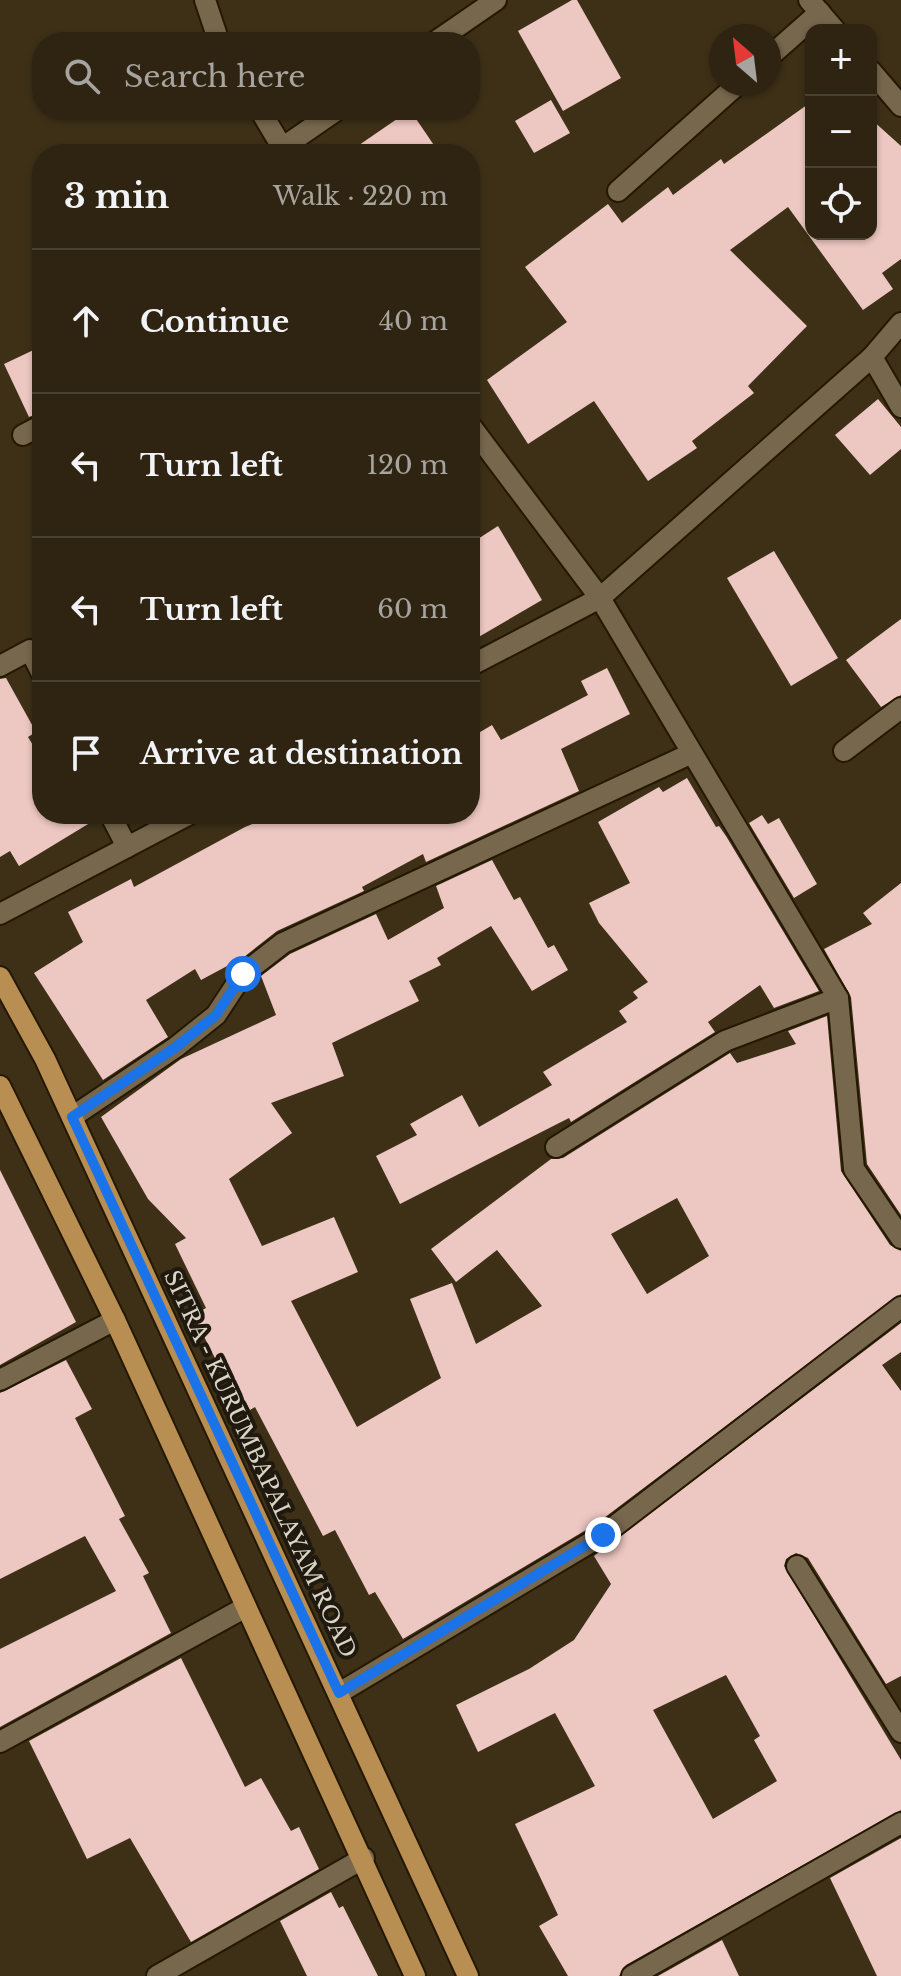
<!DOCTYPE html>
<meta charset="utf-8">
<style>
:root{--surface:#2e2411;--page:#3a301f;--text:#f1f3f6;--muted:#a7a49f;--line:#494131}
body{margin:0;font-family:"Libre Baskerville",serif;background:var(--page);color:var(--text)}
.controls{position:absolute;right:24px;top:24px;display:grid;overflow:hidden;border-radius:16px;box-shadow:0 2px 6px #0004}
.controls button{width:72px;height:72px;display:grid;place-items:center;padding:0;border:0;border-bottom:2px solid var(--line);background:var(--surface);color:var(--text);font:40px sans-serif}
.compass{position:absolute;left:709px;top:24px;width:72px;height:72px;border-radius:50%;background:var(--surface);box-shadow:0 2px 6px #0004;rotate:332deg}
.stop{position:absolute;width:24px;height:24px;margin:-18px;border:6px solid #1a73e8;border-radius:50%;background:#fff}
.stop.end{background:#1a73e8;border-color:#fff;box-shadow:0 2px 8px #0008}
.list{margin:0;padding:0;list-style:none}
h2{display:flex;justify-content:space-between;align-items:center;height:104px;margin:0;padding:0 32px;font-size:34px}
h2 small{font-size:26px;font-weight:400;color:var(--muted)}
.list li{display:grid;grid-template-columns:52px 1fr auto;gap:24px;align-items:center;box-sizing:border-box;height:144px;padding:0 32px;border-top:2px solid var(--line)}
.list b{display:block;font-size:30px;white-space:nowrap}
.list em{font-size:26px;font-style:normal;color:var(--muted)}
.icon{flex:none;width:44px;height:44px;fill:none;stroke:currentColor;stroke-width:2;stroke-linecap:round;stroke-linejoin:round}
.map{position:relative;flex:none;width:901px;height:1976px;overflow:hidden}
.search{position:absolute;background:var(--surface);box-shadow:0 2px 6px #0004;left:32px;top:32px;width:448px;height:88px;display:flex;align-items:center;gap:20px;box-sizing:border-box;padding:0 28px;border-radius:32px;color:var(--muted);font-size:30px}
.panel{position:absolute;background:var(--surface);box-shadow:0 2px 6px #0004;left:32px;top:144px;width:448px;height:680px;border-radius:32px}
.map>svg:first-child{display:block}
.building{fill:#edc7c2;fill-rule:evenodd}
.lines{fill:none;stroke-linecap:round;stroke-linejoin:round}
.minor-casing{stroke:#241801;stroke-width:24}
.major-casing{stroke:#241801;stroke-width:24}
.minor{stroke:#76674d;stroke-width:20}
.major{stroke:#b88e53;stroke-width:20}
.route{stroke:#1a73e8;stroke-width:10}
.labels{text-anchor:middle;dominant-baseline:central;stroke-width:8;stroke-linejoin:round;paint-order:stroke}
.street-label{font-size:22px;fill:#dbd3c4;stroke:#1f190f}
</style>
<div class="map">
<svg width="901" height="1976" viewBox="0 0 901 1976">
<rect width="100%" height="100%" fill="#3d3017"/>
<g class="building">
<path d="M572,0H577L621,78L563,111L518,31Z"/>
<path d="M551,100L570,133L534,153L515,121Z"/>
<path d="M811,102V234H871V119L901,146V259L882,273L893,289L863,310L788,207L730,250L807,326L748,386L754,393L692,441L697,448L648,481L594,401L528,444L487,380L567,322L525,267L608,204L622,223L668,187L673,195L721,159L724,164Z"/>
<path d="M410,110L440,154H346Z"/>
<path d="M42,346V412L29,417L4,364Z"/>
<path d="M878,399L901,427V449L870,475L835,435Z"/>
<path d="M498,526L542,600L470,642V544Z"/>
<path d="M774,551L838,658L791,686L727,578Z"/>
<path d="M901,619V695L881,707L846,660Z"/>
<path d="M607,668L630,714L561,749L579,791L426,862L423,854L362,887L364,891L277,931L244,957L201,980L195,969L146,1000L168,1037L103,1080L34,973L83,942L68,912L131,879L134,887L245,827L276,814H470V738L492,725L501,740L588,695L581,681Z"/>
<path d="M6,678L36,732L28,737L42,760V814H97L98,818L19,866L10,851L0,857V679Z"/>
<path d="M687,778L716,827L719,826L726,836L819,991L774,1008L760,985L708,1022L715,1032L571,1122L569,1118L400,1204L376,1156L417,1135L410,1124L462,1095L479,1127L552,1085L543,1072L627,1022L619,1011L638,998L633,992L648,982L599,923L589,903L630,883L598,822L659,787L663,792Z"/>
<path d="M762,815L768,824L779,818L817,884L794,898L749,823Z"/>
<path d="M492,860L514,900L520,897L548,948L554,945L568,970L532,991L491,926L437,958L441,965L409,981L419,1001L332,1043L344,1076L271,1103L292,1133L229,1179L262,1246L334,1217L358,1272L291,1301L357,1427L441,1378L410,1299L452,1283L476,1344L542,1306L497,1250L456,1282L431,1249L551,1159L563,1158L730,1053L737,1063L796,1044L788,1031L827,1016L841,1171L890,1245L901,1251V1294L596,1524L403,1639L375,1592L369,1595L335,1530L323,1536L255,1407L250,1410L223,1361L218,1364L193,1315L206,1308L175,1244L186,1238L148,1199L101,1117L181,1059L276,1015L261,976L290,954L376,914L388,940L444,908L436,886ZM677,1198L709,1256L647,1294L611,1234Z"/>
<path d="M901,883V1215L867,1164L851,997L824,949L872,924L863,913Z"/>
<path d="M0,1170L76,1322L0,1365Z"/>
<path d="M901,1323V1352L882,1365L901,1391V1676L886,1684L808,1558L796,1553L786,1559L784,1566L901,1760V1810L626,1965L619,1976H568L539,1926L558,1915L515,1824L595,1786L555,1713L478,1752L456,1705L529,1669L574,1640L611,1584L594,1556ZM726,1675L760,1736L754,1740L777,1781L713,1819L653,1710Z"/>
<path d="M66,1360L92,1409L75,1418L125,1516L119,1519L149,1573L143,1576L171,1633L0,1727V1649L116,1591L85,1536L0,1579V1393Z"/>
<path d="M181,1658L245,1787L261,1778L291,1831L299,1827L319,1869L191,1942L130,1838L87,1859L29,1741Z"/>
<path d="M901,1838V1976H877L830,1878Z"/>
<path d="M331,1892L339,1908L343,1906L378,1976H307L280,1921Z"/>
<path d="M722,1940L739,1976H658Z"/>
</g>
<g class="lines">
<g class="minor-casing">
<g id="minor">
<path d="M205,0L219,42"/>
<path d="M809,0L835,30"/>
<path d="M435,42L496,0"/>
<path d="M769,57L820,12"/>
<path d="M871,71L901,106"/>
<path d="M260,110L286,154"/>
<path d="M282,148L337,110"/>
<path d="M618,191L738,84"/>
<path d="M872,357L901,407"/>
<path d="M470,425L600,598L838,998L854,1169L901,1238"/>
<path d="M23,435L42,425"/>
<path d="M0,666L30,650L42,674"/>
<path d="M470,666L600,598L872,357L901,323"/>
<path d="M844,751L901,708"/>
<path d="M110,814L127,847"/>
<path d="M0,914L190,814"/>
<path d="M72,1117L176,1047L216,1015L243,974L283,943L690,754"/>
<path d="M556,1147L725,1041L838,998"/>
<path d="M0,1380L115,1320"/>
<path d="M797,1566L901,1732"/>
<path d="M339,1693L603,1535L901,1307"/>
<path d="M0,1742L246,1607"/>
<path d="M157,1976L364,1858"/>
<path d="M632,1976L901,1823"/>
</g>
</g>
<g class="major-casing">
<g id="major">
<path d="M0,977L45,1059L468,1976"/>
<path d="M0,1086L115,1320L415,1976"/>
</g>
</g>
<use href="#minor" class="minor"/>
<use href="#major" class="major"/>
</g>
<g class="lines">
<path class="route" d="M243,974L216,1015L176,1047L72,1117L339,1693L603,1535"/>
</g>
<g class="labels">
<g class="street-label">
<text transform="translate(260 1464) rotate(65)">SITRA - KURUMBAPALAYAM ROAD</text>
</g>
</g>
</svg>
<div class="controls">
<button>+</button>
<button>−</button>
<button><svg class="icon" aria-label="locate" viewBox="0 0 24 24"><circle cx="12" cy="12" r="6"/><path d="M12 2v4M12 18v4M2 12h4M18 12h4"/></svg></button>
</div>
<svg class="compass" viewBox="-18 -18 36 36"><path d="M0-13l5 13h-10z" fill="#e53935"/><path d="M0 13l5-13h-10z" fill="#a7a49f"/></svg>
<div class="stop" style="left:243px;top:974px"></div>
<div class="stop end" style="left:603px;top:1535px"></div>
<div class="search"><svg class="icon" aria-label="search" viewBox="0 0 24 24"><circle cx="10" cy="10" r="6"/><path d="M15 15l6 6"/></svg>Search here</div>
<section class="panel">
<h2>3 min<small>Walk · 220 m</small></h2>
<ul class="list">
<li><svg class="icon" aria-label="ahead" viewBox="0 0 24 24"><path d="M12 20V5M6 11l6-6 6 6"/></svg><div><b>Continue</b></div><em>40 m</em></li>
<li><svg class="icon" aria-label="left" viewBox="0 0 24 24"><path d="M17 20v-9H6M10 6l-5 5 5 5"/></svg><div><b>Turn left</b></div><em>120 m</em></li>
<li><svg class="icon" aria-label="left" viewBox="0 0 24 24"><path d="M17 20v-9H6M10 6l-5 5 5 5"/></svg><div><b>Turn left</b></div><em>60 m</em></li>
<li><svg class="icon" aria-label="arrive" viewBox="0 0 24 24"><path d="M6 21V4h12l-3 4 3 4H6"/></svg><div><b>Arrive at destination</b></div></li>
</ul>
</section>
</div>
